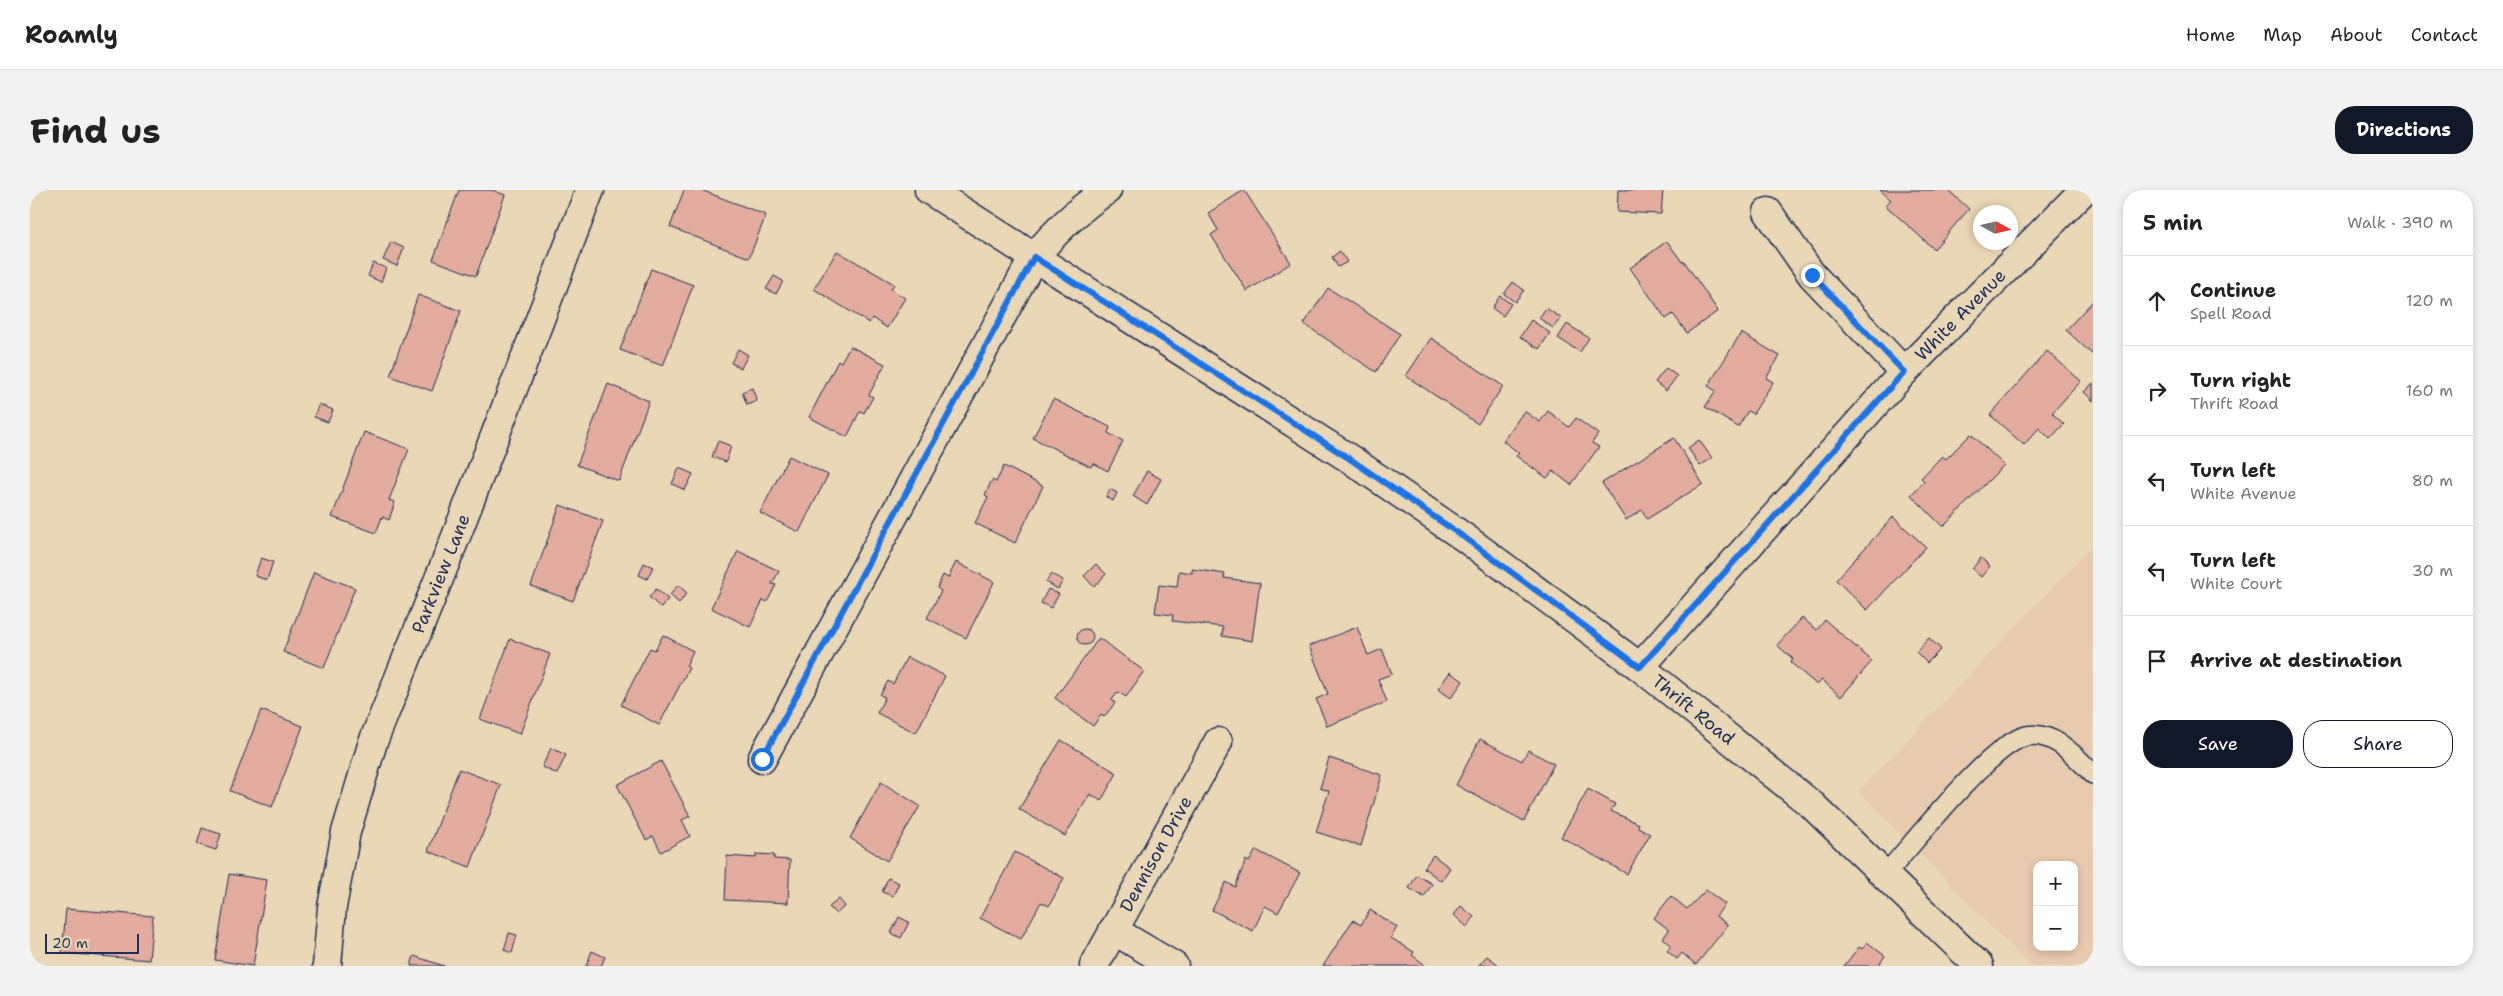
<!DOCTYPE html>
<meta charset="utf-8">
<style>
:root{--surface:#fff;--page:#f2f2f2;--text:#222;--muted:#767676;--line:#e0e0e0;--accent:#111827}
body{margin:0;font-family:"Shantell Sans",sans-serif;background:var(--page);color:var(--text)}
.controls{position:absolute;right:15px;bottom:15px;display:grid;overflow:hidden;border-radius:10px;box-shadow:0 2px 8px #0003}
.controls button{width:45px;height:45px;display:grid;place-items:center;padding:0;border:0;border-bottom:1px solid var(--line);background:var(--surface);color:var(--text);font:25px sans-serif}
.compass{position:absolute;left:1943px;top:15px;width:45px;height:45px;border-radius:50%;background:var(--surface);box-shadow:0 2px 8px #0003;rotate:98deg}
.scale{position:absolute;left:15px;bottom:12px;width:94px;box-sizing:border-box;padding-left:5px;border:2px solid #1b2f5e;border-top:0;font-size:14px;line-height:18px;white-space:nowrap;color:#1b2f5e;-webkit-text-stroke:4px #e9d7b5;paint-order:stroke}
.stop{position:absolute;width:15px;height:15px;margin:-11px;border:4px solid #1a73e8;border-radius:50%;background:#fff}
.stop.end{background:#1a73e8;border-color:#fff;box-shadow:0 1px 5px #0008}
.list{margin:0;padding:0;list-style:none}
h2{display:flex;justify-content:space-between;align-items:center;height:65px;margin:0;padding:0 20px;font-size:21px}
h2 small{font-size:16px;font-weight:400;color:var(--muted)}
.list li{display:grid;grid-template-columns:32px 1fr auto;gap:15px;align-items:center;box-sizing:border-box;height:90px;padding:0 20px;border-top:1px solid var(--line)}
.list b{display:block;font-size:19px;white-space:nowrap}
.list p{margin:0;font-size:16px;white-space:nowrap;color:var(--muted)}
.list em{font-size:16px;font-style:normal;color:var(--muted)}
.actions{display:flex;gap:10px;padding:15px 20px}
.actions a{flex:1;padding:11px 0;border:1px solid var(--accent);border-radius:20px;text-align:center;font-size:18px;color:var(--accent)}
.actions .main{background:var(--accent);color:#fff}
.icon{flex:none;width:28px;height:28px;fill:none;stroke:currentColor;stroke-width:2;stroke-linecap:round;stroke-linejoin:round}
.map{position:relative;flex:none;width:2063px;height:776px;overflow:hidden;border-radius:20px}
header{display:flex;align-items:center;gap:30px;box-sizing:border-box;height:70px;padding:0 25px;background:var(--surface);border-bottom:1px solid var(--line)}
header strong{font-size:24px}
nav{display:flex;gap:28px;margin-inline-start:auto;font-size:18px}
.intro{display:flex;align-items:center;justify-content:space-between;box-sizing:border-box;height:120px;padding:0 30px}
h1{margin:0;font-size:35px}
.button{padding:12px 22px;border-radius:20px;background:var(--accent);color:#fff;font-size:18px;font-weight:700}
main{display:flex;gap:30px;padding:0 30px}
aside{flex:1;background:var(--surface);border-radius:20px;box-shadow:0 2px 8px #0003}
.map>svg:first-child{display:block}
.built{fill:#e8caae;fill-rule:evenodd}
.building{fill:#e4ab9f;stroke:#1b2f5e}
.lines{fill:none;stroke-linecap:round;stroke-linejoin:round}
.service-casing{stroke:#1b2f5e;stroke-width:22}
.minor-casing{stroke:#1b2f5e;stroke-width:31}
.tertiary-casing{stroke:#1b2f5e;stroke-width:31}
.service{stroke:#e9d7b5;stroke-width:19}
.minor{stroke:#e9d7b5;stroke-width:28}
.tertiary{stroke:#e9d7b5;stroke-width:28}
.route{stroke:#1a73e8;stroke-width:6}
.labels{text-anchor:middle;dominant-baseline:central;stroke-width:4;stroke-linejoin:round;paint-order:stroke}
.street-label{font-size:18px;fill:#1b2f5e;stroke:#e9d7b5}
</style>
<header>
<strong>Roamly</strong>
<nav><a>Home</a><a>Map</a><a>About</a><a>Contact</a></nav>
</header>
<div class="intro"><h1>Find us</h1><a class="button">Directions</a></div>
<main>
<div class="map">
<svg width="2063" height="776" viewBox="0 0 2063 776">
<rect width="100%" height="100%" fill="#e9d7b5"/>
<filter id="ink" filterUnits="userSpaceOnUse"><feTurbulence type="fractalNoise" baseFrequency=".02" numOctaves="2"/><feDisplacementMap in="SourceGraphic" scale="10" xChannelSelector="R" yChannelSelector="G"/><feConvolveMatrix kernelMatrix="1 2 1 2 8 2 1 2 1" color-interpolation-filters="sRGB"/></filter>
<g filter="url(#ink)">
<path class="built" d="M2063,355V776H2000L1829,601ZM2007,675H2044V757H2007Z"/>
<g class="building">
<path d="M429,0H462L475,5L446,86L403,70Z"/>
<path d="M654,0H671L736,25L719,68L640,37Z"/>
<path d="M1214,0L1261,73L1217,101L1181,45L1188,40L1178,23Z"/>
<path d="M1588,0H1633L1631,24L1587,22Z"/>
<path d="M1850,0H1918L1939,19L1904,59L1855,15L1861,10Z"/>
<path d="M1637,51L1652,72L1654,71L1688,121L1657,143L1643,124L1636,129L1600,78Z"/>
<path d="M361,52L374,58L367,76L353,70Z"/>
<path d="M807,61L864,94L861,99L875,108L857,138L842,128L839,133L784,99Z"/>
<path d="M1310,61L1317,72L1308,77L1302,67Z"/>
<path d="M343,73L356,78L351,92L338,86Z"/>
<path d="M621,79L663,95L633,176L590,160Z"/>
<path d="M744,86L753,91L746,104L736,99Z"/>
<path d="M1483,92L1494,100L1485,112L1474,104Z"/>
<path d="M1298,98L1370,144L1346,182L1274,134Z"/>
<path d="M388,105L431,121L402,201L360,186Z"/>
<path d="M1470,106L1481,114L1473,126L1462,118Z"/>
<path d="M2063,111V165L2036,140Z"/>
<path d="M1516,118L1531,128L1523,138L1509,128Z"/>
<path d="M1501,130L1520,143L1509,159L1490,147Z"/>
<path d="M1537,134L1559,148L1550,162L1528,148Z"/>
<path d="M1711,143L1750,166L1736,188L1743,192L1723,224L1718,221L1708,237L1675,217L1686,201L1678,196Z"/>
<path d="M1401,148L1473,196L1448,234L1376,186Z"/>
<path d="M820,156L855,174L839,205L843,207L834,223L830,221L817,247L779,227L808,171L811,172Z"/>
<path d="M708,159L718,165L711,178L701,173Z"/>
<path d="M2017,161L2051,191L2022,223L2034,234L2020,249L2009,238L1994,255L1960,225Z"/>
<path d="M1636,178L1647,186L1636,201L1625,192Z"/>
<path d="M2063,193V211L2054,202Z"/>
<path d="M578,194L619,211L589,291L547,275Z"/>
<path d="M722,198L727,211L717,215L712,202Z"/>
<path d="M1023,209L1080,237L1078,243L1093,251L1078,281L1063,273L1061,277L1003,248Z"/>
<path d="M289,214L303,220L298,232L284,227Z"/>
<path d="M1494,221L1510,232L1518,221L1539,237L1546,228L1568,244L1562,253L1569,257L1541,295L1523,281L1517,288L1486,266L1489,263L1473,251Z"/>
<path d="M334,242L379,259L359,310L365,312L359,330L352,327L346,343L302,327Z"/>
<path d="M1941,244L1974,275L1913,337L1881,305L1894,291L1891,288L1912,266L1916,269Z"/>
<path d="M1644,248L1673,294L1617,329L1612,320L1596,330L1572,293Z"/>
<path d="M1669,250L1682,268L1670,276L1658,258Z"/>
<path d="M688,251L701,256L696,272L682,267Z"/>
<path d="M759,266L798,285L769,342L730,323Z"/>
<path d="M974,276L1013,296L985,353L945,333L958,307L955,305L962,290L966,292Z"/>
<path d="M649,278L663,284L655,300L642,294Z"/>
<path d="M1117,281L1131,289L1117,315L1103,306Z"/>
<path d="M1080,299L1087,303L1083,311L1076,307Z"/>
<path d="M530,315L573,331L543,411L501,396Z"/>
<path d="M1863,327L1896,357L1837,420L1806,390Z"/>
<path d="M708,361L749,381L742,394L746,395L737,412L733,410L720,437L681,418Z"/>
<path d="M231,368L243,372L237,390L225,386Z"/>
<path d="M1951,368L1960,376L1951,387L1942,379Z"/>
<path d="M926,372L964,392L936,448L897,428L911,401L907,398L913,385L918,388Z"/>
<path d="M614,373L623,377L617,389L609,385Z"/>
<path d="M1066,374L1076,384L1064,397L1054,386Z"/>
<path d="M1162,379L1195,384L1194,388L1230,393L1222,451L1192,446L1193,437L1142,431L1143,425L1125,423L1129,395L1147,397L1149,381L1162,383Z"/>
<path d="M284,382L325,398L294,478L253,462Z"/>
<path d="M1021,384L1033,390L1028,399L1016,392Z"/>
<path d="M648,395L657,403L649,413L640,405Z"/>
<path d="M626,399L638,409L631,418L619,407Z"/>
<path d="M1018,399L1029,404L1021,418L1011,413Z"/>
<path d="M1772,428L1787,440L1795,430L1842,471L1811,507L1792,490L1787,495L1760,472L1763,469L1747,455Z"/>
<path d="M1327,437L1338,465L1352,459L1362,484L1348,489L1357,512L1297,536L1286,509L1298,504L1279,456Z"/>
<circle cx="1055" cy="447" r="8"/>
<path d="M633,445L663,461L656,476L659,478L629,535L591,515L620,458L625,460Z"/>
<path d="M1069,448L1114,481L1096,507L1088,502L1082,510L1085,513L1074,527L1071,525L1063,536L1025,508Z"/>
<path d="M1899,448L1911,459L1897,473L1886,462Z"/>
<path d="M480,449L520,464L490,544L450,529Z"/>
<path d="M877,467L915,486L886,543L847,523L855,507L850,505L858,491L863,494Z"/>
<path d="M1420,482L1433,491L1421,508L1408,499Z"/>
<path d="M231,520L273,536L242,617L200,601Z"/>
<path d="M1450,549L1492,571L1498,560L1524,574L1494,631L1426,595Z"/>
<path d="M1031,550L1087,583L1071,611L1060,604L1035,646L989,619Z"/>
<path d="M521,558L536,565L527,584L512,577Z"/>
<path d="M1299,568L1352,585L1331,656L1286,642L1299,601L1290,598Z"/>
<path d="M631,571L660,626L652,630L660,646L631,662L623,646L616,650L587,595Z"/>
<path d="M429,579L471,595L440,677L398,661Z"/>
<path d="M851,592L890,616L857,671L820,648Z"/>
<path d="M1558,599L1585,614L1581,621L1609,634L1608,637L1620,644L1597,684L1531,647Z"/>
<path d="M172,638L191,644L186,660L167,654Z"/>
<path d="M1226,660L1270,683L1248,723L1235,716L1223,741L1182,720L1196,692L1205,697L1216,670L1219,672Z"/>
<path d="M985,662L1034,688L1019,716L1011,712L991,749L950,728Z"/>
<path d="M726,664L744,665V669L760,670L758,713L695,710L697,666L726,668Z"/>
<path d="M1403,665L1420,678L1411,691L1394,678Z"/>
<path d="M199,684L237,690L223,776L185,770Z"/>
<path d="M1387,685L1402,694L1394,707L1379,698Z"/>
<path d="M858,688L869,693L863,706L852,702Z"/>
<path d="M1676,700L1695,714L1686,726L1698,735L1666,775L1652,763L1647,769L1637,761L1641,755L1633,748L1639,740L1624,728L1641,706L1657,719Z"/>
<path d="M809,709L815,716L806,724L799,717Z"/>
<path d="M1431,716L1444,727L1437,737L1424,725Z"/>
<path d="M36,719L123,726L119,770L32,763Z"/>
<path d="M1340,720L1367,737L1361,748L1384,762L1382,765L1394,774L1393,776H1293L1323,730L1331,735Z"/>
<path d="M869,727L879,732L871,748L861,743Z"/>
<path d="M479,743L487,745L482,763L474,760Z"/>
<path d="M1837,752L1855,766L1848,776H1814L1829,757L1832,759Z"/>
<path d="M562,761L575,767L571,776H556Z"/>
<path d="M384,766L414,776H381Z"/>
<path d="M1457,766L1470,776L1449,775Z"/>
</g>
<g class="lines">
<g class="service-casing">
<path id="service" d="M1855,685C1882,655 1961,554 1996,546C2023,540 2046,567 2063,584"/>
</g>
<g class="minor-casing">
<g id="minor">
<path d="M1738,22L1782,85L1874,182"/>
<path id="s1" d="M1610,477L1874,182L2054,0"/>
<path d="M732,569L1004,67C1026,41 1048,19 1077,0"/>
<path d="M1083,740L1144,776"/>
<path id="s2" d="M297,776L302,717L316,642L343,552L425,349L560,0"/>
<path id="s3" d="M1064,776L1188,552"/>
</g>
</g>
<g class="tertiary-casing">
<g id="tertiary">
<path id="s4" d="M899,0L1320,269L1435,348L1610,477L1782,615L1949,776"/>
</g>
</g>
<use href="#service" class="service"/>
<use href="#minor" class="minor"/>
<use href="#tertiary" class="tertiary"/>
</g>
</g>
<g class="lines" filter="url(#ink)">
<path class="route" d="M732,569L1004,67L1320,269L1435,348L1610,477L1874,182L1782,85"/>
</g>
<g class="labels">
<g class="street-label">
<text stroke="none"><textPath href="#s1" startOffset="476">White Avenue</textPath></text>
<text stroke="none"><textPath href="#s2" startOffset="411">Parkview Lane</textPath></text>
<text stroke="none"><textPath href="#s4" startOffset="925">Thrift Road</textPath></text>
<text stroke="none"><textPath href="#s3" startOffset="128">Dennison Drive</textPath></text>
</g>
</g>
</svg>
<div class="controls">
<button>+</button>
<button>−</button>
</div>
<svg class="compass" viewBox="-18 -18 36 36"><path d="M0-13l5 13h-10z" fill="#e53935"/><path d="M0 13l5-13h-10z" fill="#767676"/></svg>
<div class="scale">20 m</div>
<div class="stop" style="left:732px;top:569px"></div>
<div class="stop end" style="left:1782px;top:85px"></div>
</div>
<aside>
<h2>5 min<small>Walk · 390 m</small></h2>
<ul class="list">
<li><svg class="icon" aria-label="ahead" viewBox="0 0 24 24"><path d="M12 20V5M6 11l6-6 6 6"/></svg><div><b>Continue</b><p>Spell Road</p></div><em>120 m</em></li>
<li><svg class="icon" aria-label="right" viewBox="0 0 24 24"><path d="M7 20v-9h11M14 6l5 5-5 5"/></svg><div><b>Turn right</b><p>Thrift Road</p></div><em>160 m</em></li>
<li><svg class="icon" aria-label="left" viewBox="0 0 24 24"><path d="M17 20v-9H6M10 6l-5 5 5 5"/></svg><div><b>Turn left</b><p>White Avenue</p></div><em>80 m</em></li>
<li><svg class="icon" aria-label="left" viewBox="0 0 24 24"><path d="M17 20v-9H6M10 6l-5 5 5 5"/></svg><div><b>Turn left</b><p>White Court</p></div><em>30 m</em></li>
<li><svg class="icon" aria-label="arrive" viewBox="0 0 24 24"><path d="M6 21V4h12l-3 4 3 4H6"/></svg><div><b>Arrive at destination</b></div></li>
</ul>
<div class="actions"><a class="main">Save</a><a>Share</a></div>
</aside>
</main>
